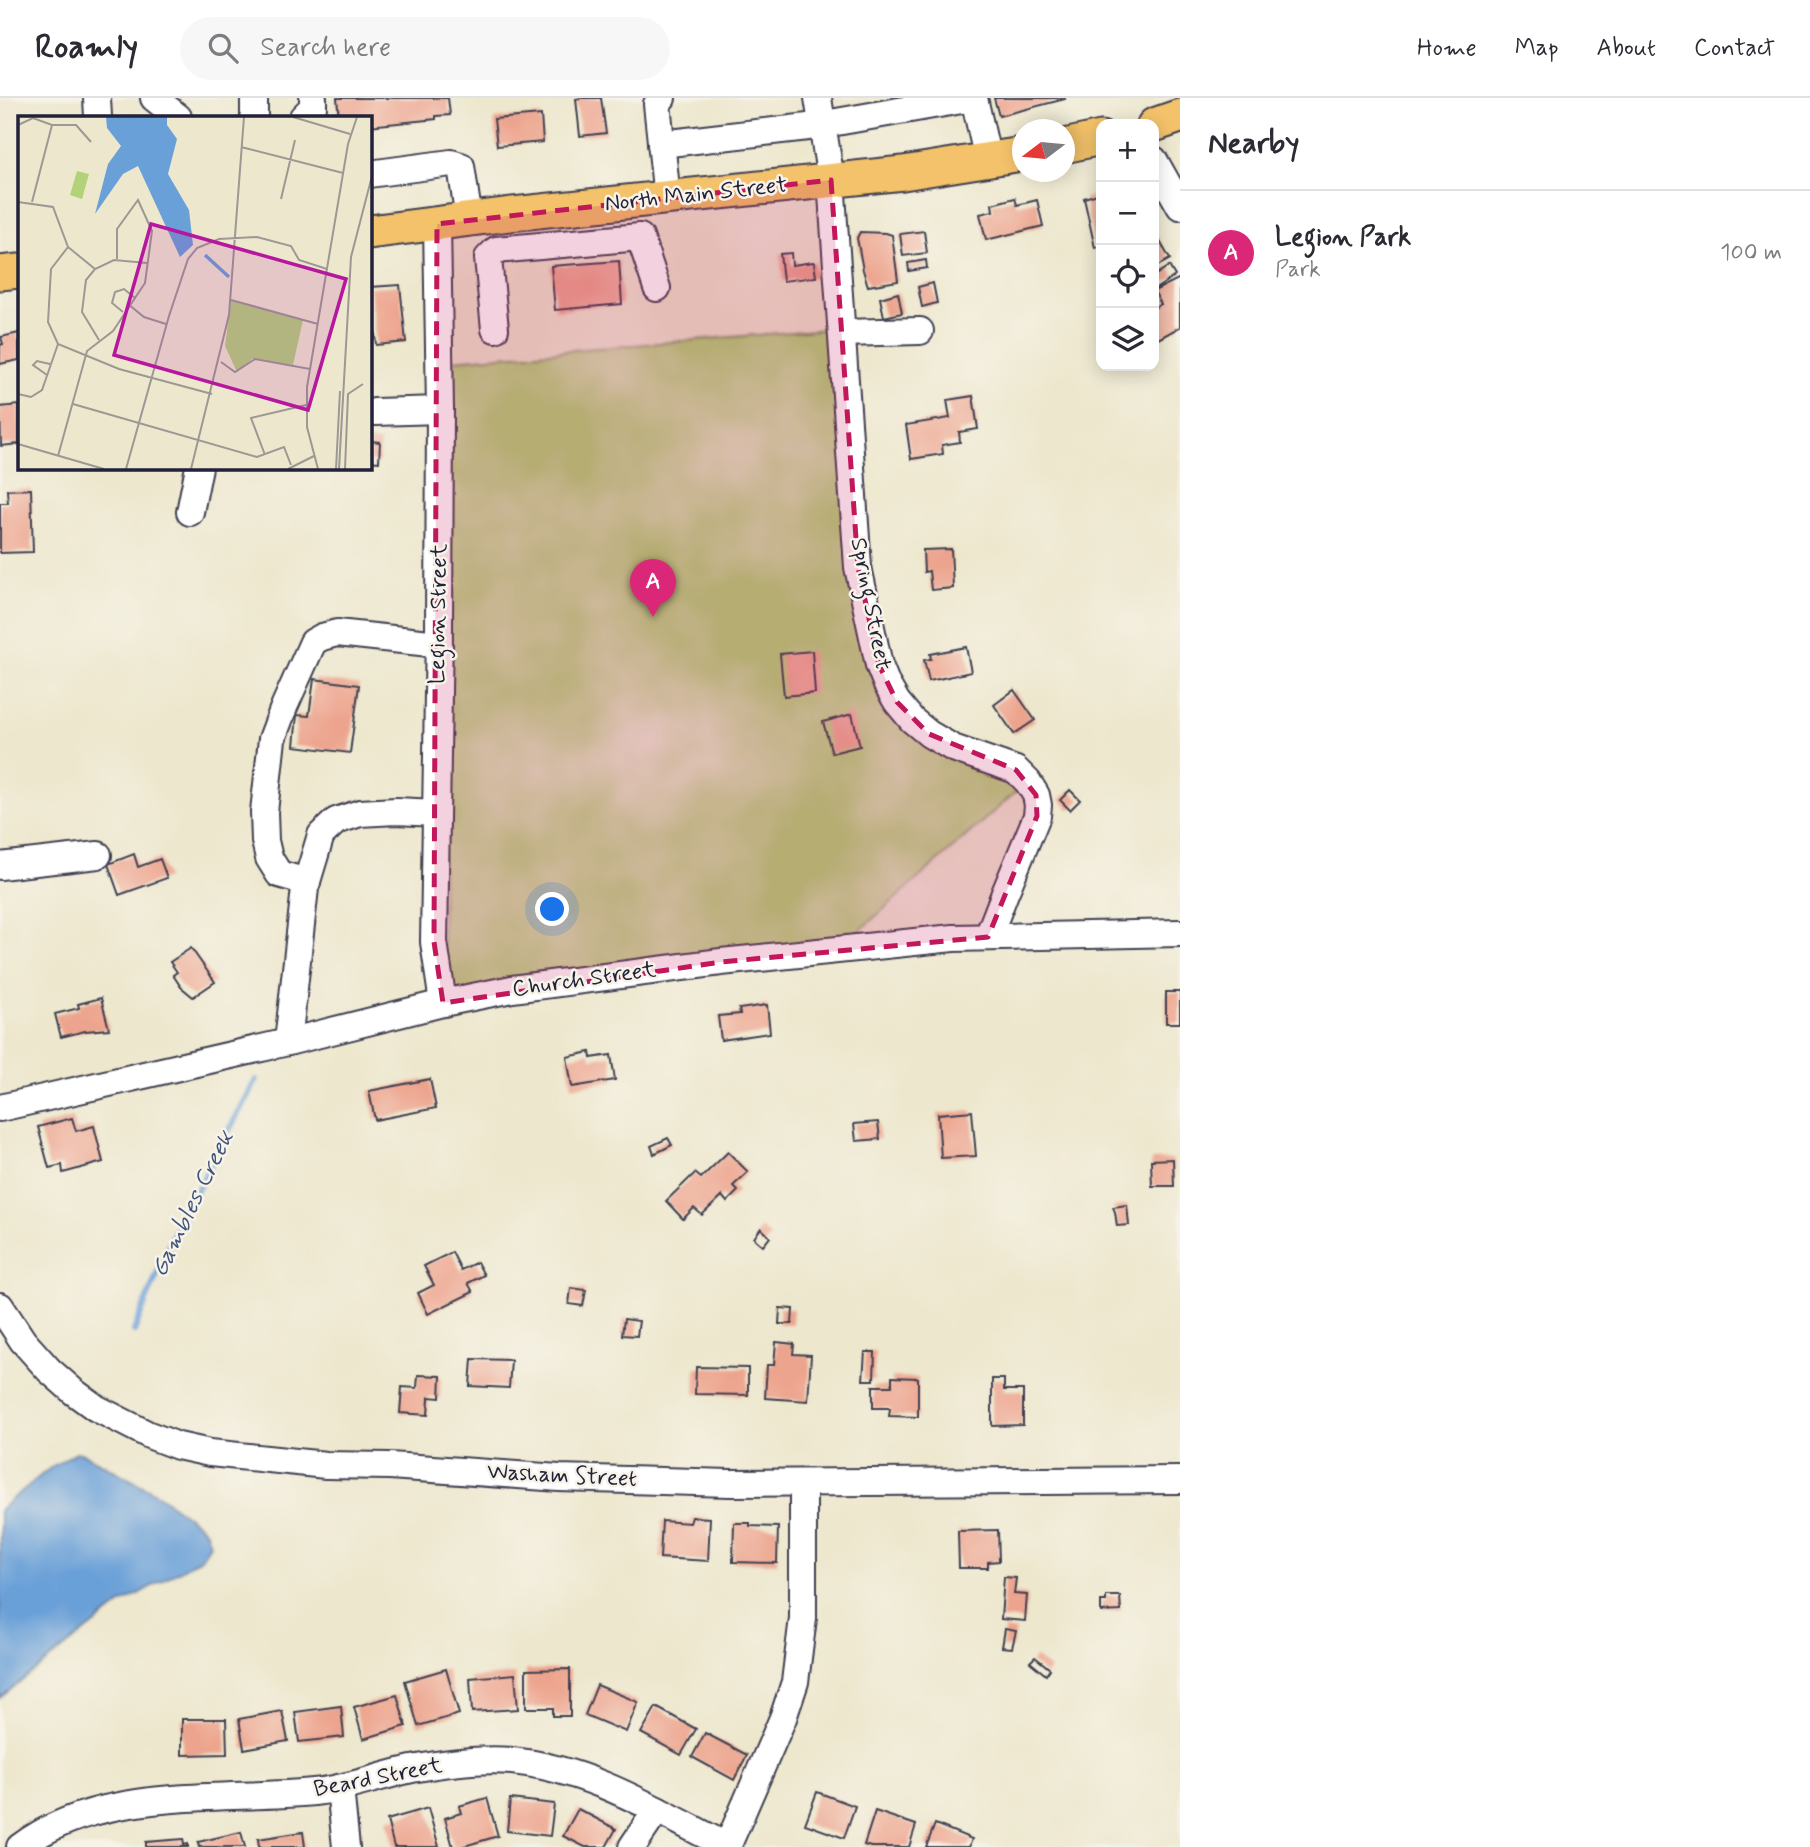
<!DOCTYPE html>
<meta charset="utf-8">
<style>
:root{--surface:#fff;--page:#f7f7f7;--text:#2b2b33;--muted:#7c7c81;--line:#e1e1e2;--accent:#db2777}
body{margin:0;font-family:Mynerve,sans-serif;background:var(--page);color:var(--text)}
.controls{position:absolute;right:21px;top:21px;display:grid;overflow:hidden;border-radius:14px;box-shadow:0 4px 18px #0003}
.controls button{width:63px;height:63px;display:grid;place-items:center;padding:0;border:0;border-bottom:2px solid var(--line);background:var(--surface);color:var(--text);font:35px sans-serif}
.compass{position:absolute;left:1012px;top:21px;width:63px;height:63px;border-radius:50%;background:var(--surface);box-shadow:0 4px 18px #0003;rotate:254deg}
.you{position:absolute;left:553px;top:812px;width:24px;height:24px;margin:-18px;border:5px solid #fff;border-radius:50%;background:#1a73e8;box-shadow:0 0 0 10px #1a73e833}
.badge{display:grid;place-items:center;width:46px;height:46px;border-radius:50%;background:var(--accent);color:#fff;font-size:23px;font-weight:700}
.pin{position:absolute;translate:-50% -58px;filter:drop-shadow(0 2px 4px #0008)}
.pin::after{content:'';position:absolute;top:37px;width:24px;height:21px;background:inherit;clip-path:polygon(0 0,100% 0,50% 100%)}
.list{margin:0;padding:0;list-style:none}
h2{display:flex;justify-content:space-between;align-items:center;height:91px;margin:0;padding:0 28px;font-size:30px}
h2 small{font-size:23px;font-weight:400;color:var(--muted)}
.list li{display:grid;grid-template-columns:46px 1fr auto;gap:21px;align-items:center;box-sizing:border-box;height:126px;padding:0 28px;border-top:2px solid var(--line)}
.list b{display:block;font-size:26px;white-space:nowrap}
.list p{margin:0;font-size:23px;white-space:nowrap;color:var(--muted)}
.list em{font-size:23px;font-style:normal;color:var(--muted)}
.icon{flex:none;width:38px;height:38px;fill:none;stroke:currentColor;stroke-width:2;stroke-linecap:round;stroke-linejoin:round}
.map{position:relative;flex:none;width:1180px;height:1749px;overflow:hidden}
header{display:flex;align-items:center;gap:42px;box-sizing:border-box;height:98px;padding:0 35px;background:var(--surface);border-bottom:2px solid var(--line)}
header strong{font-size:33px}
nav{display:flex;gap:38px;margin-inline-start:auto;font-size:24px}
.search{width:490px;height:63px;background:var(--page);display:flex;align-items:center;gap:18px;box-sizing:border-box;padding:0 24px;border-radius:38px;color:var(--muted);font-size:26px}
main{display:flex}
aside{flex:1;background:var(--surface)}
.map>svg:first-child{display:block}
.green{fill:#b2d279;stroke:#6a7a5a;stroke-width:2}
.water{fill:#6aa0d8;stroke:#46618a;stroke-width:2}
.lines{fill:none;stroke-linecap:round;stroke-linejoin:round}
.stream{stroke:#6aa0d8;stroke-width:6}
.building{fill:#eda48e}
.minor-casing{stroke:#404051;stroke-width:30}
.major-casing{stroke:#404051;stroke-width:37}
.minor{stroke:#fff;stroke-width:26}
.major{stroke:#f3c26a;stroke-width:33}
.marked{fill:#c2185b;fill-opacity:0.2;stroke:#c2185b;stroke-width:5;stroke-dasharray:14 9;stroke-linejoin:round}
.labels{text-anchor:middle;dominant-baseline:central;stroke-width:5;stroke-linejoin:round;paint-order:stroke}
.street-label{font-size:23px;fill:#22223b;stroke:#f7f3e8}
.water-label{font-size:24px;font-style:italic;fill:#3f547a;stroke:#f7f3e8}
.inset-river{fill:none;stroke:#6aa0d8;stroke-width:3.5}
.inset-road{fill:none;stroke:#9c9893;stroke-width:2}
.view{fill:#b5179e;fill-opacity:0.15;stroke:#b5179e;stroke-width:3.5}
.inset-edge{fill:none;stroke:#22223b;stroke-width:3.5}
</style>
<header>
<strong>Roamly</strong>
<div class="search"><svg class="icon" aria-label="search" viewBox="0 0 24 24"><circle cx="10" cy="10" r="6"/><path d="M15 15l6 6"/></svg>Search here</div>
<nav><a>Home</a><a>Map</a><a>About</a><a>Contact</a></nav>
</header>
<main>
<div class="map">
<svg width="1180" height="1749" viewBox="0 0 1180 1749">
<rect width="100%" height="100%" fill="#f7f3e8"/>
<filter id="ink" filterUnits="userSpaceOnUse"><feTurbulence type="fractalNoise" baseFrequency=".0143" numOctaves="2"/><feDisplacementMap in="SourceGraphic" scale="14" xChannelSelector="R" yChannelSelector="G"/><feConvolveMatrix kernelMatrix="1 2 1 2 8 2 1 2 1" color-interpolation-filters="sRGB"/></filter>
<filter id="wash" filterUnits="userSpaceOnUse"><feTurbulence type="fractalNoise" baseFrequency=".00686" numOctaves="4" result="noise"/><feDisplacementMap in="SourceGraphic" scale="28" xChannelSelector="R" yChannelSelector="G"/><feGaussianBlur stdDeviation="1.57" result="paint"/><feColorMatrix in="noise" values="0 0 0 0 0 0 0 0 0 0 0 0 0 0 0 0 0 1.4 0 .05"/><feComposite in="paint" operator="in"/></filter>
<g filter="url(#wash)">
<rect width="100%" height="100%" fill="#ede7cd"/>
<path class="green" d="M839,230L851,409L897,606L1026,685L841,849L443,904L440,263Z"/>
<path class="water" d="M76,1354L84,1356L154,1394L198,1426L206,1434L210,1446L201,1460L121,1506L0,1600V1411L50,1370Z"/>
<g class="lines">
<path class="stream" d="M134,1233L174,1135L256,982"/>
</g>
<g id="blocks">
<g class="building">
<path d="M337,0H448L450,17L436,18V21L369,28V19H339Z"/>
<path d="M581,0H601L606,35L580,38L576,1Z"/>
<path d="M994,0H1065V1L999,18Z"/>
<path d="M541,17L543,44L497,48L494,21Z"/>
<path d="M1101,95V148L1095,150L1084,100Z"/>
<path d="M1015,100L1017,107L1037,102L1043,128L986,142L980,116L993,113L992,106Z"/>
<path d="M924,133L927,155L903,158L900,136Z"/>
<path d="M1154,133L1170,161L1154,170Z"/>
<path d="M860,134L886,135L892,137L898,183L868,188L863,172L857,140Z"/>
<path d="M791,155L792,167L814,164L816,179L783,183L780,156Z"/>
<path d="M926,162L927,170L909,173L908,165Z"/>
<path d="M619,163L622,206L555,212L551,168Z"/>
<path d="M1169,168L1175,178L1154,192V178Z"/>
<path d="M1180,180V229L1158,241L1154,232V210L1161,206L1154,193Z"/>
<path d="M933,185L937,205L922,209L918,189Z"/>
<path d="M400,187L406,244L376,247L370,189Z"/>
<path d="M898,195L902,215L884,219L880,200Z"/>
<path d="M19,235V262L0,266V247L3,246L1,239Z"/>
<path d="M973,298L978,331L959,334L960,344L942,347L943,356L911,361L906,327L950,320L947,302Z"/>
<path d="M19,307V346L1,348L0,309Z"/>
<path d="M369,343L380,344L379,364L369,363Z"/>
<path d="M31,391L33,454L0,455V405H8L7,392Z"/>
<path d="M951,451L953,490L931,492L929,473L924,474L923,452Z"/>
<path d="M966,549L971,574L929,583L924,562L931,561L930,556Z"/>
<path d="M812,553L815,595L784,598L780,556Z"/>
<path d="M314,581L359,587L350,655L294,648L297,617L309,618Z"/>
<path d="M1014,592L1035,622L1014,636L994,607Z"/>
<path d="M852,616L860,648L832,655L823,624Z"/>
<path d="M1070,692L1080,702L1070,712L1060,702Z"/>
<path d="M134,756L138,769L160,761L167,780L119,797L108,766Z"/>
<path d="M191,850L215,884L193,899L181,889L173,877L177,874L170,864Z"/>
<rect x="1166" y="894" width="14" height="31"/>
<path d="M101,900L109,931L85,933L61,939L55,916L79,910L78,906Z"/>
<path d="M767,907L770,935L721,942L718,918L740,916L739,911Z"/>
<path d="M590,954L591,960L611,957L615,982L572,989L567,959Z"/>
<path d="M430,981L436,1010L375,1022L369,993Z"/>
<path d="M972,1013L976,1058L941,1060L938,1016Z"/>
<path d="M72,1020L76,1033L94,1028L103,1064L63,1075L62,1067L49,1070L38,1029Z"/>
<path d="M878,1024L880,1041L856,1043L854,1026Z"/>
<path d="M668,1040L672,1047L654,1056L651,1048Z"/>
<path d="M728,1054L748,1074L733,1088L738,1093L727,1104L722,1098L702,1117L694,1110L683,1121L666,1103L695,1075L701,1080Z"/>
<path d="M1173,1061L1174,1088H1152L1151,1062Z"/>
<path d="M1127,1107L1129,1127L1117,1128L1115,1114L1113,1109Z"/>
<path d="M761,1130L770,1139L763,1148L754,1140Z"/>
<path d="M452,1154L461,1172L477,1164L484,1177L468,1185L473,1194L428,1216L418,1195L434,1187L424,1168Z"/>
<path d="M571,1190L586,1192L583,1208L569,1206Z"/>
<path d="M780,1210L793,1211L792,1226H779Z"/>
<path d="M624,1221L639,1223L637,1238L622,1237Z"/>
<path d="M776,1244L794,1246L793,1256L811,1257L808,1303L765,1300L767,1267H774Z"/>
<path d="M865,1254H875L874,1282H863Z"/>
<path d="M472,1261L511,1262L509,1290L470,1288Z"/>
<path d="M696,1269L748,1270V1297L695,1296Z"/>
<path d="M418,1277L441,1278L440,1300L429,1299L428,1317L400,1315L402,1289L417,1290Z"/>
<path d="M892,1279L918,1280V1319L889,1318L890,1310H873V1288H892Z"/>
<path d="M992,1281H1004V1292H1023V1327L992,1328Z"/>
<path d="M692,1419L710,1420L708,1463L660,1460L662,1423L690,1425Z"/>
<path d="M734,1425H750V1428L778,1429L777,1465L733,1464Z"/>
<path d="M998,1432L999,1463L988,1464V1470H959L958,1433Z"/>
<path d="M1004,1479L1016,1480L1014,1496L1027,1497L1025,1523L1001,1521Z"/>
<path d="M1106,1498H1120L1121,1513L1101,1514V1503H1106Z"/>
<path d="M1005,1531L1016,1533L1012,1550L1002,1549Z"/>
<path d="M1035,1559L1050,1571L1046,1577L1030,1564Z"/>
<path d="M446,1571L459,1616L418,1628L405,1583Z"/>
<path d="M570,1571V1618H553V1610H526V1572Z"/>
<path d="M515,1576L518,1611L472,1614L470,1580Z"/>
<path d="M597,1587L638,1604L626,1634L585,1617Z"/>
<path d="M397,1597L406,1628L363,1641L354,1609Z"/>
<path d="M341,1608L344,1639L299,1644L295,1614Z"/>
<path d="M656,1609L696,1631L681,1657L641,1635Z"/>
<path d="M282,1613L288,1643L244,1651L239,1621Z"/>
<path d="M182,1621H226L227,1656L182,1657Z"/>
<path d="M705,1635L747,1657L734,1682L692,1659Z"/>
<path d="M817,1694L855,1708L844,1740L805,1726Z"/>
<path d="M487,1700L498,1738L461,1749H453L445,1720L461,1715L459,1708Z"/>
<path d="M510,1701L554,1706L550,1738L507,1733Z"/>
<path d="M428,1710L439,1749H394L387,1722Z"/>
<path d="M578,1711L616,1731L606,1749H585L563,1738Z"/>
<path d="M875,1713L916,1727L909,1749H871L864,1747Z"/>
<path d="M935,1726L972,1741L969,1749H926Z"/>
<path d="M241,1734L245,1749H199L198,1744Z"/>
<path d="M303,1734L305,1749H259L258,1741Z"/>
<path d="M183,1741L184,1747L188,1746V1749H146V1744Z"/>
</g>
</g>
</g>
<g filter="url(#ink)">
<use href="#blocks" fill-opacity="0" stroke="#404051" stroke-width="2"/>
<g class="lines">
<g class="minor-casing">
<g id="minor">
<path d="M97,0L98,19"/>
<path d="M154,0L178,19"/>
<path d="M254,0V19"/>
<path d="M662,0L657,6L667,100"/>
<path d="M818,0L831,82L858,469L879,567L887,587L897,604L912,622L929,636L953,650L1016,672L1028,684L1036,697L1038,707L1037,718L1005,795L988,839"/>
<path d="M974,0L988,62"/>
<path d="M303,19L313,9V0"/>
<path d="M661,46L808,29L973,0"/>
<path d="M1154,62L1180,108"/>
<path d="M369,76L451,65L461,68L469,122"/>
<path d="M437,126L440,312L439,532L434,844L443,905"/>
<path d="M495,231L488,160L496,152L640,139L657,190"/>
<path d="M842,235L920,233"/>
<path d="M375,314L440,312"/>
<path d="M190,414L199,369"/>
<path d="M0,768L98,757"/>
<path d="M307,784L279,776L269,760L265,743L264,714L272,641L284,609L313,544L322,539L337,535L439,546"/>
<path d="M288,944L305,790L321,737L336,723L360,715L396,713L436,715"/>
<path d="M0,1010L288,944L443,905L512,891L721,864L953,840L1180,835"/>
<path d="M0,1208L23,1243L49,1272L74,1294L96,1310L149,1337L178,1348L210,1355L326,1367L390,1368L559,1380L730,1385L1180,1382"/>
<path d="M340,1690L346,1749"/>
<path d="M20,1749C100,1688 220,1703 314,1694C347,1691 379,1678 412,1671C444,1665 480,1660 512,1663C591,1671 659,1714 728,1749"/>
<path d="M632,1749L657,1712"/>
<path d="M727,1749L783,1620L795,1584L803,1520V1385"/>
</g>
</g>
<g class="major-casing">
<g id="major">
<path d="M1154,27L1180,18"/>
<path d="M1064,48L1101,40"/>
<path d="M369,134L511,116L903,75L1022,56"/>
<path d="M0,175L19,173"/>
</g>
</g>
<use href="#minor" class="minor"/>
<use href="#major" class="major"/>
</g>
</g>
<path class="marked" d="M831,82L858,469L879,567L897,604L929,636L1016,672L1036,697L1037,718L988,839L721,864L443,905L434,844L437,126Z"/>
<g class="labels">
<g class="street-label">
<text transform="translate(696 97) rotate(-6)">North Main Street</text>
<text transform="translate(870 506) rotate(79)">Spring Street</text>
<text transform="translate(439 516) rotate(-89)">Legion Street</text>
<text transform="translate(584 882) rotate(-8)">Church Street</text>
<text transform="translate(562 1378) rotate(3)">Washam Street</text>
<text transform="translate(378 1680) rotate(-11)">Beard Street</text>
</g>
<g class="water-label">
<text transform="translate(193 1106) rotate(-64)">Gambles Creek</text>
</g>
</g>
<g transform="translate(18 18)">
<rect width="354" height="354" fill="#ede7cd"/>
<path d="M59,55L71,58L64,83L52,79ZM213,184L285,204L275,249L234,243L219,256L207,230Z" fill="#b2d279"/>
<path d="M88,1H149V9L159,23L150,58L171,94L175,129L162,141L120,50L105,58L77,98L90,48L103,30L89,12Z" fill="#6aa0d8"/>
<path class="inset-river" d="M187,139L211,161"/>
<path class="inset-road" d="M275,1L332,18M0,9L15,2L34,9H58L73,26M223,31L325,57M263,83L277,24M0,86L35,91L50,131L77,153M14,86L34,9M50,131L33,153L30,206L40,228L101,253L194,278M213,184L300,208M110,188L126,201L148,208M105,196L94,187L97,176L106,173L117,182M81,224L64,196L68,164L77,153L96,144L129,147M203,246L217,256L237,243L292,253M29,259L15,249L19,245L32,248M0,278L13,281L24,274L40,228M55,288L239,341L266,331L273,349M0,328L86,353M247,339L233,302L288,289M40,340L69,235L95,215L127,167L134,115L120,84L99,113V143M108,353L151,200L170,143L179,132L201,123L239,121L273,130L281,144L309,153M173,353L211,199L226,1M270,353L296,340M300,353L289,311V271L330,28L339,1M318,353L322,275M321,353L333,141L354,60M327,353L330,278L345,268"/>
<path class="view" d="M133,108L328,163L290,294L96,239Z"/>
<rect width="354" height="354" class="inset-edge"/>
</g>
</svg>
<div class="controls">
<button>+</button>
<button>−</button>
<button><svg class="icon" aria-label="locate" viewBox="0 0 24 24"><circle cx="12" cy="12" r="6"/><path d="M12 2v4M12 18v4M2 12h4M18 12h4"/></svg></button>
<button><svg class="icon" aria-label="layers" viewBox="0 0 24 24"><path d="M12 4l9 5-9 5-9-5zM3 14l9 5 9-5"/></svg></button>
</div>
<svg class="compass" viewBox="-18 -18 36 36"><path d="M0-13l5 13h-10z" fill="#e53935"/><path d="M0 13l5-13h-10z" fill="#7c7c81"/></svg>
<div class="you"></div>
<div class="pin badge" style="left:653px;top:519px">A</div>
</div>
<aside>
<h2>Nearby<small></small></h2>
<ul class="list">
<li><span class="badge">A</span><div><b>Legion Park</b><p>Park</p></div><em>100 m</em></li>
</ul>
</aside>
</main>
